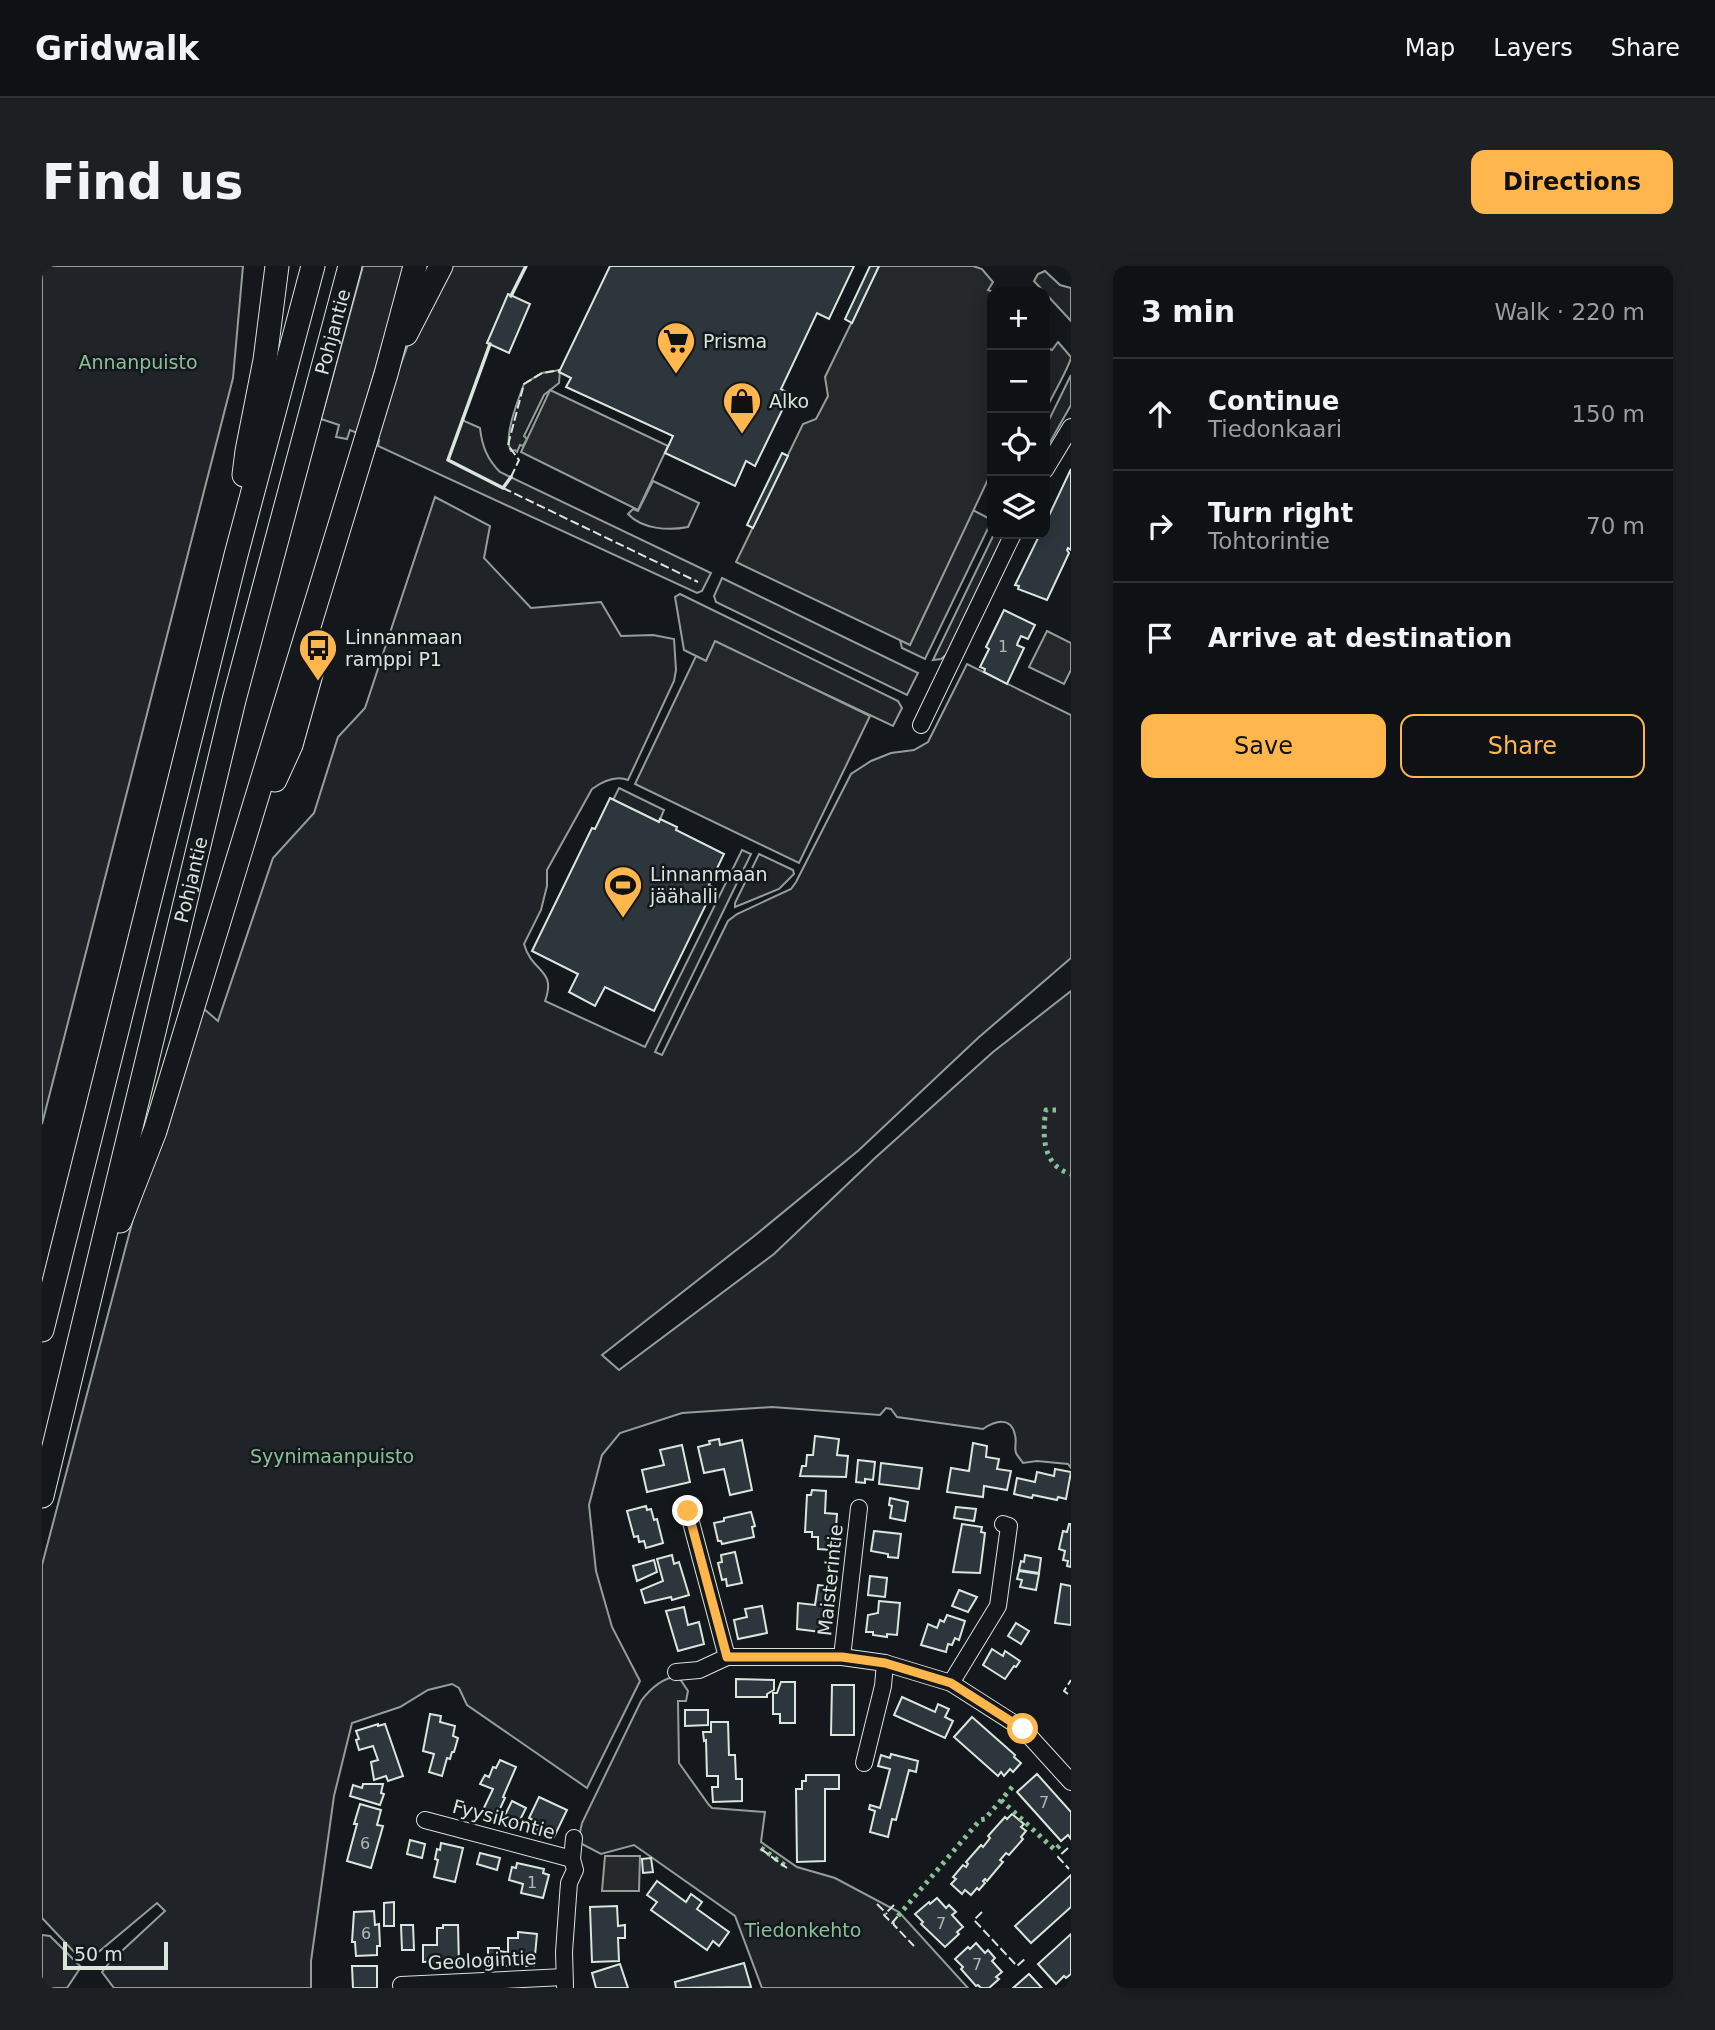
<!DOCTYPE html>
<meta charset="utf-8">
<style>
:root{--surface:#0f1215;--page:#1d2022;--text:#f1f3f6;--muted:#9b9ea0;--line:#2f3234;--accent:#ffb74d}
body{margin:0;font-family:"DejaVu Sans",sans-serif;background:var(--page);color:var(--text)}
.controls{position:absolute;right:21px;top:21px;display:grid;overflow:hidden;border-radius:14px;box-shadow:0 4px 18px #0003}
.controls button{width:63px;height:63px;display:grid;place-items:center;padding:0;border:0;border-bottom:2px solid var(--line);background:var(--surface);color:var(--text);font:35px sans-serif}
.scale{position:absolute;left:21px;bottom:18px;width:105px;box-sizing:border-box;padding-left:7px;border:4px solid #d8e6dc;border-top:0;font-size:19px;line-height:24px;white-space:nowrap;color:#d8e6dc;-webkit-text-stroke:5px #14181c;paint-order:stroke}
.stop{position:absolute;width:21px;height:21px;margin:-16px;border:5px solid #ffb74d;border-radius:50%;background:#fff}
.stop.end{background:#ffb74d;border-color:#fff;box-shadow:0 2px 7px #0008}
.list{margin:0;padding:0;list-style:none}
h2{display:flex;justify-content:space-between;align-items:center;height:91px;margin:0;padding:0 28px;font-size:30px}
h2 small{font-size:23px;font-weight:400;color:var(--muted)}
.list li{display:grid;grid-template-columns:46px 1fr auto;gap:21px;align-items:center;box-sizing:border-box;height:112px;padding:0 28px;border-top:2px solid var(--line)}
.list b{display:block;font-size:26px;white-space:nowrap}
.list p{margin:0;font-size:23px;white-space:nowrap;color:var(--muted)}
.list em{font-size:23px;font-style:normal;color:var(--muted)}
.actions{display:flex;gap:14px;padding:21px 28px}
.actions a{flex:1;padding:16px 0;border:2px solid var(--accent);border-radius:14px;text-align:center;font-size:24px;color:var(--accent)}
.actions .main{background:var(--accent);color:#111}
.icon{flex:none;width:38px;height:38px;fill:none;stroke:currentColor;stroke-width:2;stroke-linecap:round;stroke-linejoin:round}
.map{position:relative;flex:none;width:1029px;height:1722px;overflow:hidden;border-radius:14px}
header{display:flex;align-items:center;gap:42px;box-sizing:border-box;height:98px;padding:0 35px;background:var(--surface);border-bottom:2px solid var(--line)}
header strong{font-size:33px}
nav{display:flex;gap:38px;margin-inline-start:auto;font-size:24px}
.intro{display:flex;align-items:center;justify-content:space-between;box-sizing:border-box;height:168px;padding:0 42px}
h1{margin:0;font-size:49px}
.button{padding:18px 32px;border-radius:14px;background:var(--accent);color:#111;font-size:24px;font-weight:700}
main{display:flex;gap:42px;padding:0 42px}
aside{flex:1;background:var(--surface);border-radius:14px;box-shadow:0 4px 18px #0003}
.map>svg:first-child{display:block}
.green{fill:#202428;stroke:#939e99;stroke-width:2}
.parking{fill:#24282b;stroke:#939e99;stroke-width:2}
.building{fill:#2c363c;stroke:#d8e6dc;stroke-width:2}
.lines{fill:none;stroke-linecap:round;stroke-linejoin:round}
.minor-casing{stroke:#d8e6dc;stroke-width:18}
.highway-casing{stroke:#d8e6dc;stroke-width:25}
.minor{stroke:#14181c;stroke-width:16}
.highway{stroke:#14181c;stroke-width:23}
.hedge{stroke:#8ac095;stroke-width:5;stroke-dasharray:3.5 5;stroke-linecap:butt}
.fence{stroke:#d8e6dc;stroke-width:2;stroke-dasharray:9 3.5;stroke-linecap:butt}
.wall{stroke:#d8e6dc;stroke-width:3.5}
.route{stroke:#ffb74d;stroke-width:9}
.labels{text-anchor:middle;dominant-baseline:central;stroke-width:5;stroke-linejoin:round;paint-order:stroke}
.number-label{font-size:16px;fill:#adbab4}
.street-label{font-size:19px;fill:#d8e6dc;stroke:#14181c}
.poi-label{font-size:19px;fill:#d8e6dc;stroke:#14181c;text-anchor:start}
.park-label{font-size:19px;fill:#8ac095;stroke:#14181c}
</style>
<header>
<strong>Gridwalk</strong>
<nav><a>Map</a><a>Layers</a><a>Share</a></nav>
</header>
<div class="intro"><h1>Find us</h1><a class="button">Directions</a></div>
<main>
<div class="map">
<svg width="1029" height="1722" viewBox="0 0 1029 1722">
<rect width="100%" height="100%" fill="#14181c"/>
<g class="green">
<path d="M0,0H201L191,112L0,858Z"/>
<path d="M321,0H363L315,167L308,164L305,173L294,171L297,159L279,153Z"/>
<path d="M403,0H484L445,77L448,78L420,154L438,162C440,180 445,193 458,206L669,307L660,325L655,327L336,180L337,174L331,173L367,76Z"/>
<path d="M1003,5L1018,19L1029,22V55L992,15L996,8Z"/>
<path d="M1016,76L1029,91C1029,98 1008,134 1003,145V81L1010,84Z"/>
<path d="M518,104L517,117L502,129L482,170L485,173L481,180L478,179L475,186L473,184L469,185C461,171 476,134 482,118L500,107Z"/>
<path d="M1029,109V139L1003,185V162Z"/>
<path d="M611,215L657,237L646,261C626,265 600,263 586,248L591,243L596,245Z"/>
<path d="M393,231L448,260L442,292L489,342L559,336L579,370L611,369L632,373L634,404L632,415L586,514C573,509 561,515 550,523L505,604V620L499,644L482,678C490,707 515,703 503,735L603,781L700,584L709,588L613,786L620,789L686,655L695,648L749,623L754,616L809,508L829,495L849,487L872,484L886,476L925,398L1029,449V692L936,772L817,884L711,971L560,1089L577,1104L732,988L833,892L951,786L1029,725V1202L1026,1198L995,1195L981,1197C979,1194 976,1191 974,1187C972,1182 975,1175 973,1169C969,1150 953,1155 941,1163L855,1151L849,1143L844,1142L838,1149L730,1141L640,1147L578,1167L560,1189L547,1239L554,1305L570,1361L598,1415L545,1522L425,1439L417,1422L410,1418L386,1424L358,1441L310,1457L292,1530L269,1695V1722H72L60,1706L68,1696L123,1645L115,1637L48,1693L34,1688L0,1652V1299L114,866L155,737L176,755L231,592L272,547L296,471L323,442Z"/>
<path d="M927,242L950,254L883,393L860,382L858,374L868,379L928,249Z"/>
<path d="M952,268H961V271L905,388L899,393L891,394Z"/>
<path d="M680,312L876,407L865,429L674,336L672,330Z"/>
<path d="M638,328L856,435L860,442L851,460L673,376L664,395L642,384L633,331Z"/>
<path d="M577,522L622,544L617,556L571,534Z"/>
<path d="M717,588L751,604L752,608L737,623L693,641V637Z"/>
<path d="M636,1410L646,1425L644,1435H636L637,1497L667,1539L670,1542L723,1546L719,1576L755,1601L793,1612L857,1646L926,1722H720L693,1650L592,1579L559,1588L536,1576L540,1557L599,1435C608,1423 620,1412 636,1410Z"/>
<path d="M0,1669L8,1670L39,1701L25,1722H0Z"/>
</g>
<g class="parking">
<path d="M837,0H931L940,3L951,16L946,24L951,26L950,205L868,379L694,296L761,158L774,153L786,130L783,111Z"/>
<path d="M508,124L626,180L596,244L479,186Z"/>
<path d="M1005,365L1029,377V404L1022,418L987,401Z"/>
<path d="M673,375L828,450L757,597L593,518L654,390L664,395Z"/>
<path d="M563,1590H598L597,1625H560Z"/>
</g>
<g class="building">
<path d="M568,0H812L787,53L775,47L739,123L748,128L713,200L704,195L693,220L623,187L631,170L524,121L529,112L517,106Z"/>
<path d="M828,0H837L810,57L803,53Z"/>
<path d="M466,28L488,38L467,87L445,77Z"/>
<path d="M740,187L746,190L711,262L705,259Z"/>
<path d="M1029,203V284L1026,282L1025,284L1027,287L1005,334L976,323L977,320L973,319L998,268H1003V258Z"/>
<path d="M962,344L993,359L986,373L979,370L976,376L975,379L982,382L965,418L942,406L943,403L938,401L947,383L944,381Z"/>
<path d="M568,532L617,556L618,553L635,561L634,564L682,588L667,619L672,622L612,745L563,721L553,740L527,726L536,708L490,685L550,562L553,563Z"/>
<path d="M773,1170L797,1173L795,1189L806,1190L804,1211L758,1210L760,1200H764L765,1189H771Z"/>
<path d="M677,1173L678,1179L700,1174L710,1224L688,1229L682,1203L662,1207L656,1181L668,1178L667,1175Z"/>
<path d="M931,1177L945,1180L944,1191L957,1193L955,1203L969,1205L965,1224L942,1220L941,1231L905,1226L909,1202L927,1205Z"/>
<path d="M640,1179L648,1216L605,1226L600,1204L622,1199L618,1184Z"/>
<path d="M816,1194L833,1196L831,1214L823,1213V1217L814,1216Z"/>
<path d="M839,1197L880,1202L877,1223L837,1218Z"/>
<path d="M1013,1203L1029,1206L1024,1233L1016,1231L1015,1234L991,1229L990,1232L972,1228L975,1212L993,1216L995,1206L1012,1210Z"/>
<path d="M770,1224L784,1225L783,1247L795,1248L793,1276H789V1284L776,1283V1271H770V1266H763L765,1229H769Z"/>
<path d="M848,1232L866,1236L863,1255L848,1252L850,1240L847,1239Z"/>
<path d="M604,1240L605,1244L609,1243L612,1254L615,1253L621,1277L604,1282L602,1275L597,1276L596,1270L592,1271L585,1245Z"/>
<path d="M914,1241L934,1243L932,1255L912,1252Z"/>
<path d="M709,1246L713,1260L710,1261L712,1271L680,1278L679,1275H676L672,1257L682,1255V1252Z"/>
<path d="M920,1258L940,1261L939,1266L943,1267L938,1307L911,1306Z"/>
<path d="M1027,1258H1029V1301L1025,1300L1026,1295L1021,1294L1023,1285L1017,1283L1021,1265L1025,1266Z"/>
<path d="M832,1265L859,1268L856,1292L846,1291V1288L829,1285Z"/>
<path d="M693,1286L700,1317L685,1320L684,1313L680,1314L676,1297L680,1296L679,1289Z"/>
<path d="M630,1289L632,1298L637,1296L647,1329L630,1334L629,1331L603,1337L599,1324L621,1315L615,1293Z"/>
<path d="M983,1289L999,1292L997,1307L977,1304L979,1295L982,1296Z"/>
<path d="M612,1294L615,1306L595,1315L591,1300Z"/>
<path d="M977,1305L997,1308L994,1324L978,1321L980,1314L975,1313Z"/>
<path d="M828,1310L845,1312L843,1331L826,1329Z"/>
<path d="M1019,1318L1029,1320V1359L1013,1357Z"/>
<path d="M776,1319L791,1321L786,1348H789L787,1367L755,1363L756,1337L773,1339Z"/>
<path d="M917,1324L935,1331L926,1346L910,1340Z"/>
<path d="M837,1335L858,1337L855,1369L845,1368V1371L831,1369V1366H824L826,1349L836,1347Z"/>
<path d="M720,1340L725,1367L696,1373L692,1354L705,1351L703,1343Z"/>
<path d="M642,1341L646,1359L657,1356L662,1378L636,1385L624,1345Z"/>
<path d="M905,1349L923,1355L917,1374L913,1372L910,1379L906,1378L904,1386L879,1379L886,1358L895,1362L898,1354L902,1356Z"/>
<path d="M974,1357L987,1365L979,1378L966,1370Z"/>
<path d="M950,1383L961,1390L963,1385L978,1395L974,1401L972,1400L963,1413L941,1399Z"/>
<path d="M694,1413L732,1414V1424L725,1428V1431H694Z"/>
<path d="M739,1416H753V1457H738V1448H731V1427H735Z"/>
<path d="M790,1419H812V1469H789Z"/>
<path d="M860,1431L893,1446L896,1438L907,1443L903,1451L911,1455L903,1472L852,1449Z"/>
<path d="M643,1444H666V1459L643,1460Z"/>
<path d="M388,1448L399,1450L398,1456L413,1460L411,1470L416,1472L412,1486H410L408,1493L405,1492L400,1510L387,1506L392,1488L381,1485Z"/>
<path d="M930,1451L973,1489L972,1491L979,1497L971,1506L968,1503L962,1510L959,1506L956,1510L912,1471Z"/>
<path d="M669,1456H686L687,1489H693L694,1513H700V1535L671,1536L670,1521H676V1510H665L664,1474L662,1475L661,1466H669Z"/>
<path d="M336,1458V1460L343,1458L361,1510L346,1515L344,1510L332,1514L329,1496L336,1494L331,1480L317,1484L314,1474L317,1473L314,1465Z"/>
<path d="M849,1488L876,1495L874,1506L867,1504L854,1554L850,1553L846,1571L828,1566L833,1545L827,1543L828,1539L838,1542L848,1503L836,1500L839,1489L848,1492Z"/>
<path d="M458,1494L474,1501L461,1531L463,1532L456,1547L454,1546L451,1551L440,1546L451,1523L438,1518L443,1509L447,1511L451,1501L454,1502Z"/>
<path d="M995,1508L1029,1546V1573L1026,1569L1019,1575L975,1526Z"/>
<path d="M764,1509H797V1523H783V1595L755,1596L754,1523H760V1515H764Z"/>
<path d="M321,1518H341L339,1527L342,1528L338,1539L308,1530L311,1519L320,1522Z"/>
<path d="M497,1531L525,1544L512,1571L490,1561L493,1555L487,1552Z"/>
<path d="M470,1535L484,1542L476,1558L462,1551Z"/>
<path d="M318,1538L339,1544L335,1559L341,1560L329,1602L305,1595L315,1558H312Z"/>
<path d="M970,1548L982,1558L979,1561L984,1565L979,1571L981,1573L967,1589L964,1587L958,1594L961,1596L945,1615L943,1613L941,1615L943,1617L937,1624L935,1622L929,1629L923,1624L920,1628L909,1618L914,1613L911,1611L921,1599L924,1601L926,1598L924,1596L939,1579L941,1581L948,1572L946,1570L963,1551L965,1553Z"/>
<path d="M368,1574L383,1578L380,1592L365,1588Z"/>
<path d="M399,1577L421,1582L413,1616L392,1611L396,1594L393,1593L395,1583L398,1584Z"/>
<path d="M438,1587L458,1592L455,1604L435,1598Z"/>
<path d="M609,1592L611,1606L601,1607L600,1593Z"/>
<path d="M475,1597L502,1603L501,1607L507,1609L501,1632L479,1627L481,1618L467,1614L470,1601L474,1602Z"/>
<path d="M1029,1609V1641L989,1677L973,1660Z"/>
<path d="M615,1615L644,1636L649,1628L660,1636L655,1643L687,1666L677,1680L671,1675L665,1684L609,1644L615,1636L605,1629Z"/>
<path d="M895,1632L904,1642L907,1639L914,1646L910,1649L921,1661L915,1666L917,1668L903,1681L879,1658L881,1656L873,1648L887,1636L888,1638Z"/>
<path d="M352,1636V1660H342V1637Z"/>
<path d="M575,1640L576,1660L583,1659V1672H576L577,1695L550,1696L548,1641Z"/>
<path d="M332,1645L333,1659L337,1658L338,1680H335V1689L314,1690L313,1676H310L312,1646Z"/>
<path d="M359,1659H371L372,1684H360Z"/>
<path d="M401,1659H416L417,1699L402,1700V1695L381,1696V1679H395V1662H401Z"/>
<path d="M476,1666L495,1668L492,1700H454V1698H446V1682H457V1685L464,1686V1689L466,1690V1672H476Z"/>
<path d="M1029,1668V1708L1024,1712L1022,1710L1014,1718L996,1698Z"/>
<path d="M934,1677L943,1687L946,1684L953,1692L950,1695L960,1706L954,1711L957,1713L947,1722H939L936,1719L934,1720L919,1703L921,1701L913,1693L926,1681L928,1683Z"/>
<path d="M702,1697L709,1721L634,1722L633,1716Z"/>
<path d="M578,1698L586,1722H554L550,1707Z"/>
<path d="M310,1700H335V1722H311Z"/>
<path d="M987,1708L1000,1722H971Z"/>
</g>
<g class="lines">
<g class="minor-casing">
<g id="minor">
<path d="M1003,204L1029,161"/>
<path d="M879,459L971,268"/>
<path d="M646,1245L685,1391"/>
<path d="M800,1391L817,1242"/>
<path d="M634,1406L657,1404L685,1391H800L843,1397L909,1417L981,1463L1029,1516"/>
<path d="M909,1417L956,1340L967,1260L961,1258"/>
<path d="M822,1497L841,1420L843,1397"/>
<path d="M383,1554L530,1593"/>
<path d="M359,1719L522,1711"/>
<path d="M523,1720L522,1686L526,1630L527,1617L533,1604L530,1593L532,1572"/>
</g>
</g>
<g class="highway-casing">
<g id="highway">
<path d="M364,68L399,0"/>
<path d="M202,209L205,185L223,94L235,0"/>
<path d="M233,514L249,479L271,401"/>
<path d="M78,955L113,865L344,108L373,0"/>
<path d="M0,1064L194,289L271,0"/>
<path id="s1" d="M0,1230L192,434L308,0"/>
</g>
</g>
<use href="#minor" class="minor"/>
<use href="#highway" class="highway"/>
<g class="hedge">
<path d="M1014,844H1004C1000,868 1000,900 1029,908"/>
<path d="M959,1534L1013,1584L1020,1577"/>
<path d="M719,1582L745,1601"/>
<path d="M856,1650L938,1554L943,1553L971,1520"/>
</g>
<g class="fence">
<path d="M469,211L477,194L466,179L482,118L500,107L518,104"/>
<path d="M461,222L656,316"/>
<path d="M1026,1428L1022,1425L1029,1414"/>
<path d="M1026,1582L1016,1591L1027,1603"/>
<path d="M719,1583L745,1602"/>
<path d="M835,1638L845,1648"/>
<path d="M852,1639L842,1649L850,1657L856,1650"/>
<path d="M940,1646L932,1654L975,1700L983,1693"/>
<path d="M851,1655L852,1659L872,1680"/>
</g>
<g class="wall">
<path d="M469,30L484,0"/>
<path d="M448,78L406,194L461,222L469,211"/>
</g>
</g>
<g class="lines">
<path class="route" d="M646,1245L685,1391H800L843,1397L909,1417L981,1463"/>
</g>
<defs>
<g id="supermarket-pin" transform="scale(2.0125)"><path d="M0 17L-7.5 6A9.5 9.5 0 1 1 7.5 6Z" fill="#ffb74d" stroke="#14181c"/><path d="M-6-5.5h2.5l.6 2H6L4.5 2H-2.5L-4.4-4H-6ZM-1.5 3.2a1.3 1.3 0 1 0 .1 0ZM3 3.2a1.3 1.3 0 1 0 .1 0Z" fill="#111"/></g>
<g id="shop-pin" transform="scale(2.0125)"><path d="M0 17L-7.5 6A9.5 9.5 0 1 1 7.5 6Z" fill="#ffb74d" stroke="#14181c"/><path d="M-5-2.5h2.3a2.7 3.5 0 0 1 5.4 0H5L5.5 6h-11ZM-1.5-2.5h3a1.5 2.3 0 0 0-3 0Z" fill="#111"/></g>
<g id="bus-pin" transform="scale(2.0125)"><path d="M0 17L-7.5 6A9.5 9.5 0 1 1 7.5 6Z" fill="#ffb74d" stroke="#14181c"/><path d="M-5-6H5V4H4V6H2V4H-2V6H-4V4H-5ZM-3.5-4V0h7V-4ZM-3.5 1.2v1.5H-2V1.2ZM2 1.2v1.5H3.5V1.2Z" fill="#111"/></g>
<g id="stadium-pin" transform="scale(2.0125)"><path d="M0 17L-7.5 6A9.5 9.5 0 1 1 7.5 6Z" fill="#ffb74d" stroke="#14181c"/><path d="M0-5a6.5 5 0 1 0 0 10a6.5 5 0 1 0 0-10ZM-3.5-1.8h7v3.6h-7Z" fill="#111"/></g>
</defs>
<g fill-rule="evenodd">
<use href="#supermarket-pin" x="634" y="75"/>
<use href="#shop-pin" x="700" y="135"/>
<use href="#bus-pin" x="276" y="382"/>
<use href="#stadium-pin" x="581" y="619"/>
</g>
<g class="labels">
<g class="number-label">
<text x="961" y="380">1</text>
<text x="1002" y="1536">7</text>
<text x="323" y="1577">6</text>
<text x="490" y="1616">1</text>
<text x="899" y="1657">7</text>
<text x="324" y="1667">6</text>
<text x="935" y="1698">7</text>
</g>
<g class="street-label">
<text stroke="none"><textPath href="#s1" startOffset="1200">Pohjantie</textPath></text>
<text stroke="none"><textPath href="#s1" startOffset="634">Pohjantie</textPath></text>
<text transform="translate(788 1314) rotate(-84)">Maisterintie</text>
<text transform="translate(462 1553) rotate(15)">Fyysikontie</text>
<text transform="translate(440 1694) rotate(-3)">Geologintie</text>
</g>
<g class="poi-label">
<text x="661" y="75">Prisma</text>
<text x="727" y="135">Alko</text>
<text x="303" y="371">Linnanmaan<tspan x="303" dy="22">ramppi P1</tspan></text>
<text x="608" y="608">Linnanmaan<tspan x="608" dy="22">jäähalli</tspan></text>
</g>
<g class="park-label">
<text x="96" y="96">Annanpuisto</text>
<text x="290" y="1190">Syynimaanpuisto</text>
<text x="761" y="1664">Tiedonkehto</text>
</g>
</g>
</svg>
<div class="controls">
<button>+</button>
<button>−</button>
<button><svg class="icon" aria-label="locate" viewBox="0 0 24 24"><circle cx="12" cy="12" r="6"/><path d="M12 2v4M12 18v4M2 12h4M18 12h4"/></svg></button>
<button><svg class="icon" aria-label="layers" viewBox="0 0 24 24"><path d="M12 4l9 5-9 5-9-5zM3 14l9 5 9-5"/></svg></button>
</div>
<div class="scale">50 m</div>
<div class="stop" style="left:981px;top:1463px"></div>
<div class="stop end" style="left:646px;top:1245px"></div>
</div>
<aside>
<h2>3 min<small>Walk · 220 m</small></h2>
<ul class="list">
<li><svg class="icon" aria-label="ahead" viewBox="0 0 24 24"><path d="M12 20V5M6 11l6-6 6 6"/></svg><div><b>Continue</b><p>Tiedonkaari</p></div><em>150 m</em></li>
<li><svg class="icon" aria-label="right" viewBox="0 0 24 24"><path d="M7 20v-9h11M14 6l5 5-5 5"/></svg><div><b>Turn right</b><p>Tohtorintie</p></div><em>70 m</em></li>
<li><svg class="icon" aria-label="arrive" viewBox="0 0 24 24"><path d="M6 21V4h12l-3 4 3 4H6"/></svg><div><b>Arrive at destination</b></div></li>
</ul>
<div class="actions"><a class="main">Save</a><a>Share</a></div>
</aside>
</main>
